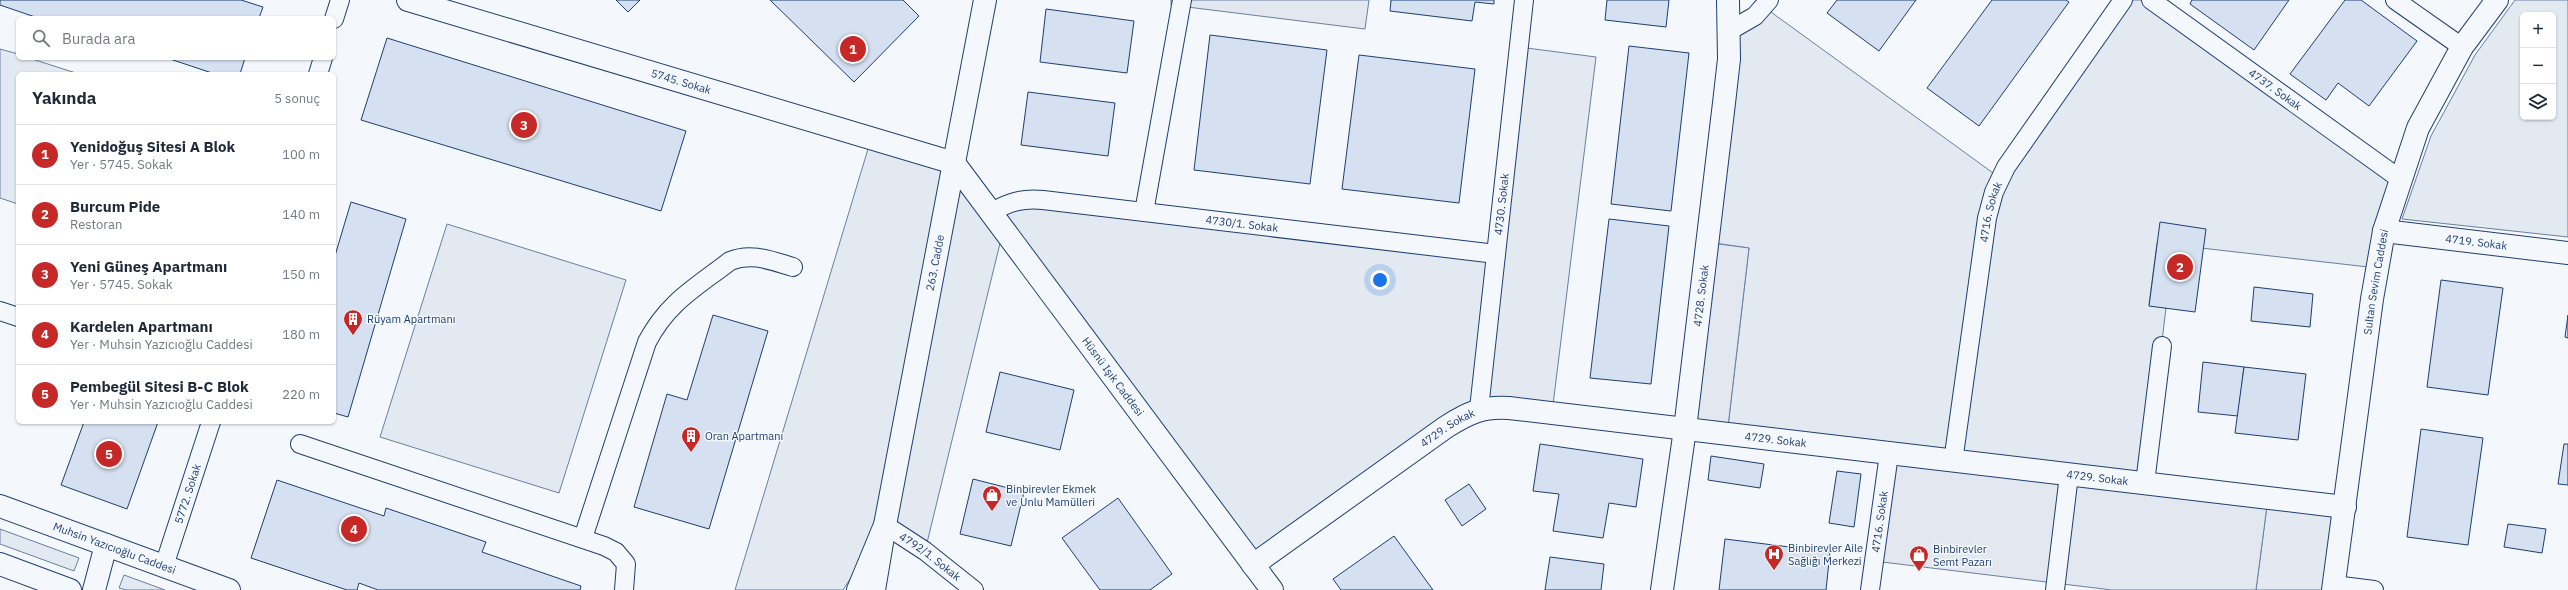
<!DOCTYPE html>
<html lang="tr">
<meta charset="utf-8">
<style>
:root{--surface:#fff;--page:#f2f2f3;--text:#1f2937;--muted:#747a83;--line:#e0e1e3;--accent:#c62828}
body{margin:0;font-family:"IBM Plex Sans",sans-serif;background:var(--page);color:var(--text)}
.controls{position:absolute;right:12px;top:12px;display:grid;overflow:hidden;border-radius:6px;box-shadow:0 1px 3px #0004}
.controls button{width:36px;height:36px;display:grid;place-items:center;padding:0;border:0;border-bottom:1px solid var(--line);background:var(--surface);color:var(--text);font:20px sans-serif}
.you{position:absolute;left:1380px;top:280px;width:14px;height:14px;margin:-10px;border:3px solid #fff;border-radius:50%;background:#1a73e8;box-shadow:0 0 0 6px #1a73e833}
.badge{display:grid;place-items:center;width:26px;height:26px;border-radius:50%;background:var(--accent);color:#fff;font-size:13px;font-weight:700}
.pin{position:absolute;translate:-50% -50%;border:2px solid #fff;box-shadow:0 1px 4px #0006}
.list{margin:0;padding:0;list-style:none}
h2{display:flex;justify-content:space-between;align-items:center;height:52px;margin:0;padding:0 16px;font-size:17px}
h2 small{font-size:13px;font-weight:400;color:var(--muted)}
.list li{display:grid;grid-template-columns:26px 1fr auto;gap:12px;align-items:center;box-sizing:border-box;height:60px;padding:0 16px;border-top:1px solid var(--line)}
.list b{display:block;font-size:15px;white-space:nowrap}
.list p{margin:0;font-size:13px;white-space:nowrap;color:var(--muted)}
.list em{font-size:13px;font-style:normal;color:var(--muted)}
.icon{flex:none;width:22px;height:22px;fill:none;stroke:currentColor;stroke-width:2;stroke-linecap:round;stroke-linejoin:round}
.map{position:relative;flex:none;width:2568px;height:590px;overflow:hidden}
.search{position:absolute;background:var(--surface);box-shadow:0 1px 3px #0004;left:16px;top:16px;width:320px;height:44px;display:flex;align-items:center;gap:10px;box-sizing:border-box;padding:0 14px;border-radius:6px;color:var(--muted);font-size:15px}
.panel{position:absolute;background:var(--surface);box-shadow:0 1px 3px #0004;left:16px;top:72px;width:320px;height:352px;border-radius:6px}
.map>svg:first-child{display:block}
.green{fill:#e3e9f0;stroke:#687fa3;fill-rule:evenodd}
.parking{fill:#e3e8f0;stroke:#687fa3}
.building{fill:#d5e0f0;stroke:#1d3f73}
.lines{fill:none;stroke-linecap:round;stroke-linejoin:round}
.lane-casing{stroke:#1d3f73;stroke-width:20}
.street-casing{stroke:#1d3f73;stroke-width:24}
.secondary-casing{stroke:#1d3f73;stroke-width:24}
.lane{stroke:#f4f7fb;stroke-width:18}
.street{stroke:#f4f7fb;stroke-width:22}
.secondary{stroke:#f4f7fb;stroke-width:22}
.labels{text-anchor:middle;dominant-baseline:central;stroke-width:3;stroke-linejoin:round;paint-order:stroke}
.street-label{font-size:11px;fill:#1d3f73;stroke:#f4f7fb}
.poi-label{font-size:11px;fill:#1d3f73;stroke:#f4f7fb;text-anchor:start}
</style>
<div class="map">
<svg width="2568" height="590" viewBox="0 0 2568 590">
<rect width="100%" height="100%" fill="#f4f7fb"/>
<g class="green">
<path d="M2123,0H2151L2400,179L2377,268L2157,243L2149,305L2166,308L2145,483L1727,435L1749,248L1707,242L1729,31L1764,7L2000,178Z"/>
<path d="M2515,0H2568V237L2402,219L2431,136L2475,55ZM2523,15H2553V117H2523Z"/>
<path d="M1519,47L1596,57L1552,413L1489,407L1253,565L1003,231L925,551L885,525L843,590H735L871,139L954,163L990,213L1009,202L1496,254Z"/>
<path d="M0,49L18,54V58H29L79,74H18V204L0,198Z"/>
<path d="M447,224L626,280L559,493L380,437Z"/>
<path d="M2268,498L2345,507L2333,590H2256Z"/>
<path d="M0,529L79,558L74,571L0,544Z"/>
<path d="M124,575L165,590H126L119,588Z"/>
</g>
<g class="parking">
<path d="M1171,0H1369L1365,29L1171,5Z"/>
<path d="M1704,242L1749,248L1727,435L1685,429Z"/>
<path d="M1889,454L2268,498L2256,590H2112L1874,561Z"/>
</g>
<g class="building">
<path d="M0,0H241L263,7L259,18H38L0,5Z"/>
<path d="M616,0H640L628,12Z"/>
<path d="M770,0H903L919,16L854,82Z"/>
<path d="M1391,0H1494V4L1475,2L1472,21L1390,11Z"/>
<path d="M1607,0H1669L1666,27L1605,20Z"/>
<path d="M1837,0H1916L1879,51L1827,13Z"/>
<path d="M1992,0H2066L2069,2L1979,126L1927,88Z"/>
<path d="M2192,0H2289L2254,50L2190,4Z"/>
<path d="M2345,0H2361L2417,41L2369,106L2338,83L2326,100L2290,74Z"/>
<path d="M1046,9L1134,21L1127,73L1040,62Z"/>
<path d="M1210,35L1327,50L1310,184L1194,170Z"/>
<path d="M387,38L686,131L661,211L361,120Z"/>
<path d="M1629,46L1689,53L1671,211L1611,204Z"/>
<path d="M1359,55L1475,69L1459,203L1342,189Z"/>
<path d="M167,58H245L240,74H215Z"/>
<path d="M1028,92L1115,103L1108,156L1021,145Z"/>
<path d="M351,202L406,219L348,417L334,413V259Z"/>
<path d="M1609,219L1669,226L1651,384L1590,378Z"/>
<path d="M2160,222L2206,229L2195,312L2149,306Z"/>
<path d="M2441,280L2503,288L2488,395L2427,387Z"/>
<path d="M2254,287L2313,294L2310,327L2251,321Z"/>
<path d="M713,315L768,331L709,529L634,507L667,394L687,400Z"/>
<path d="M2568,315V338L2565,337Z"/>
<path d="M2203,362L2244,367L2238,416L2198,412Z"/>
<path d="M2244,367L2306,374L2298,440L2235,433Z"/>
<path d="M1000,372L1074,390L1060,450L986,432Z"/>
<path d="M84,422H158L127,509L61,485Z"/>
<path d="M2421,429L2483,438L2468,545L2407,537Z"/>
<path d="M1540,444L1643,459L1636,507L1609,503L1603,538L1553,531L1559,494L1533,491Z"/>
<path d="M2564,444H2568V485L2558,484Z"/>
<path d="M1711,456L1764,464L1760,488L1708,480Z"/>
<path d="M1837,471L1861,474L1854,527L1829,523Z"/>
<path d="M973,479L1024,492L1011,546L960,534Z"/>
<path d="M277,480L384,516L386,508L486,542L482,552L581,586L580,590H378L359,583L357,590H347L251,558Z"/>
<path d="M1469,484L1486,509L1462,526L1445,500Z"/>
<path d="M1118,498L1172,574L1150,590H1100L1062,538Z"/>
<path d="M2508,524L2546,529L2542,553L2504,547Z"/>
<path d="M1394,536L1433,590H1341L1333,579Z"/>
<path d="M1725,539L1830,552L1826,590H1719Z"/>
<path d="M1550,557L1604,564L1601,590H1545Z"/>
</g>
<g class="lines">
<g class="lane-casing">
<g id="lane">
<path id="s1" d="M2151,0L2400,179"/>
<path d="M2395,0L2462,47"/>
<path d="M334,19L340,0"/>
<path d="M1729,31L1755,16L1769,0"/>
<path d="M318,74L323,58"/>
<path d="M1144,212L1182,0"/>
<path id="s2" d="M990,213C1009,202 1022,198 1043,200L1496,254"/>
<path d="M0,311L18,317"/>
<path id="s3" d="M1479,409L1524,0"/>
<path d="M300,444L604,546L616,552L626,564L624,590"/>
<path id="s4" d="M1953,462L1987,218L1994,192L2006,167L2123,0"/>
<path d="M2145,483L2162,346"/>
<path id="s5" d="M885,525L925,551L974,590"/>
<path d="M583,538L647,342C668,302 695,288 730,261C752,252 772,261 793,267"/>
<path id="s6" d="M164,566L211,422"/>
<path d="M2334,585L2374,590"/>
<path id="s7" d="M1870,590L1889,454"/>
<path d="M2055,590L2069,475"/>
</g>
</g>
<g class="street-casing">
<g id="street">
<path id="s8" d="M408,0L954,163L1272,590"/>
<path id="s9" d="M2384,231L2568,253"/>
<path id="s10" d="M1253,565L1446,427C1468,413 1483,406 1509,408L2345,507"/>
<path d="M94,590L106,545"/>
<path id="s11" d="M1662,590L1685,429L1724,103L1729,59L1728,0"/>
<path id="s12" d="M2333,590L2372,299L2384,231L2418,128L2462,47L2497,0"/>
</g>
</g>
<g class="secondary-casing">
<g id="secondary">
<path id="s13" d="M0,506L229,590"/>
<path id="s14" d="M885,525L985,0"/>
<path d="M0,564L70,590"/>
<path d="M858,590L885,525L874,590"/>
</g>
</g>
<use href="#lane" class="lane"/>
<use href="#street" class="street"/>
<use href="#secondary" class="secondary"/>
</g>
<defs>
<g id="building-pin" transform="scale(1)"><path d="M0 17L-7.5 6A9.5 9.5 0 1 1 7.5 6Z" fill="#c62828" stroke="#f4f7fb"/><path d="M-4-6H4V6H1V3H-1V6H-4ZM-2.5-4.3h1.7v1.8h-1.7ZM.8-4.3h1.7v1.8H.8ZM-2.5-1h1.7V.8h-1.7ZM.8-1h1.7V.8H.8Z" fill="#fff"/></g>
<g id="shop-pin" transform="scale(1)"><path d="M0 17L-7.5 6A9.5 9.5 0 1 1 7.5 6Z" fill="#c62828" stroke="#f4f7fb"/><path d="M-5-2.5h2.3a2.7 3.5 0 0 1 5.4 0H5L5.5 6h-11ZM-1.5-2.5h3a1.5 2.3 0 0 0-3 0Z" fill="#fff"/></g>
<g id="hospital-pin" transform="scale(1)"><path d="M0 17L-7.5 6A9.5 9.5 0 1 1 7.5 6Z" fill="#c62828" stroke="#f4f7fb"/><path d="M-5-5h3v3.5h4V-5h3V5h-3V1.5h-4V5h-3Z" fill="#fff"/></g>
</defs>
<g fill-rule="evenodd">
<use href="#building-pin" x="353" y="319"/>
<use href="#building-pin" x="691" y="436"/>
<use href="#shop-pin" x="992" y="495"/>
<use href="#hospital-pin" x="1774" y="554"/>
<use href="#shop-pin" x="1919" y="555"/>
</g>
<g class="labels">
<g class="street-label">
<text stroke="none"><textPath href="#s8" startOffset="285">5745. Sokak</textPath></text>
<text stroke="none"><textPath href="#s1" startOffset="153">4737. Sokak</textPath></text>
<text stroke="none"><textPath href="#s3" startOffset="206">4730. Sokak</textPath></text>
<text stroke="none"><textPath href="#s4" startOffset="253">4716. Sokak</textPath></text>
<text stroke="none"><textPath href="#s2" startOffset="256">4730/1. Sokak</textPath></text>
<text stroke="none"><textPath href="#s9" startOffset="93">4719. Sokak</textPath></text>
<text stroke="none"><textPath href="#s14" startOffset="267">263. Cadde</textPath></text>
<text stroke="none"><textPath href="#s12" startOffset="311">Sultan Sevim Caddesi</textPath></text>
<text stroke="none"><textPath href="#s11" startOffset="297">4728. Sokak</textPath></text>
<text stroke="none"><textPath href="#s8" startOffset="836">Hüsnü Işık Caddesi</textPath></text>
<text stroke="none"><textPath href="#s10" startOffset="238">4729. Sokak</textPath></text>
<text stroke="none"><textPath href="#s10" startOffset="573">4729. Sokak</textPath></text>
<text stroke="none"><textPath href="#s10" startOffset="897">4729. Sokak</textPath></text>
<text stroke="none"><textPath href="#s6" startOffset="76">5772. Sokak</textPath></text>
<text stroke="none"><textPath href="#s7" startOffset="69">4716. Sokak</textPath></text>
<text stroke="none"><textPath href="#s13" startOffset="122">Muhsin Yazıcıoğlu Caddesi</textPath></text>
<text stroke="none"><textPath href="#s5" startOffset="55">4792/1. Sokak</textPath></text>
</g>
<g class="poi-label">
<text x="367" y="319">Rüyam Apartmanı</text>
<text x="705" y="436">Oran Apartmanı</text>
<text x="1006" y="489">Binbirevler Ekmek<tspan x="1006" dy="13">ve Unlu Mamülleri</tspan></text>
<text x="1788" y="548">Binbirevler Aile<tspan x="1788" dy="13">Sağlığı Merkezi</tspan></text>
<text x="1933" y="549">Binbirevler<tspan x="1933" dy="13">Semt Pazarı</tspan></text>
</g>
</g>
</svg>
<div class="controls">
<button>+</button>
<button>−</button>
<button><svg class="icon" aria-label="layers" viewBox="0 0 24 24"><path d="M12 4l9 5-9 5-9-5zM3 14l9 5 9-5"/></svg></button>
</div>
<div class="you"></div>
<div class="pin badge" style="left:853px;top:49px">1</div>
<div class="pin badge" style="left:2180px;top:267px">2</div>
<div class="pin badge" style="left:524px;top:125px">3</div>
<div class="pin badge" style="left:354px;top:529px">4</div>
<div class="pin badge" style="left:109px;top:454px">5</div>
<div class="search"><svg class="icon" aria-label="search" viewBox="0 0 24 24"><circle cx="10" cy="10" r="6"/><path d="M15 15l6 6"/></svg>Burada ara</div>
<section class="panel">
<h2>Yakında<small>5 sonuç</small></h2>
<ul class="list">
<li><span class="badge">1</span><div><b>Yenidoğuş Sitesi A Blok</b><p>Yer · 5745. Sokak</p></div><em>100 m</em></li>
<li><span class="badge">2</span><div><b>Burcum Pide</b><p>Restoran</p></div><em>140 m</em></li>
<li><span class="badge">3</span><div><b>Yeni Güneş Apartmanı</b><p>Yer · 5745. Sokak</p></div><em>150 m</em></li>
<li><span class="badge">4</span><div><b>Kardelen Apartmanı</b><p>Yer · Muhsin Yazıcıoğlu Caddesi</p></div><em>180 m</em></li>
<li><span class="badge">5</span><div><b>Pembegül Sitesi B-C Blok</b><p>Yer · Muhsin Yazıcıoğlu Caddesi</p></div><em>220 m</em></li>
</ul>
</section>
</div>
